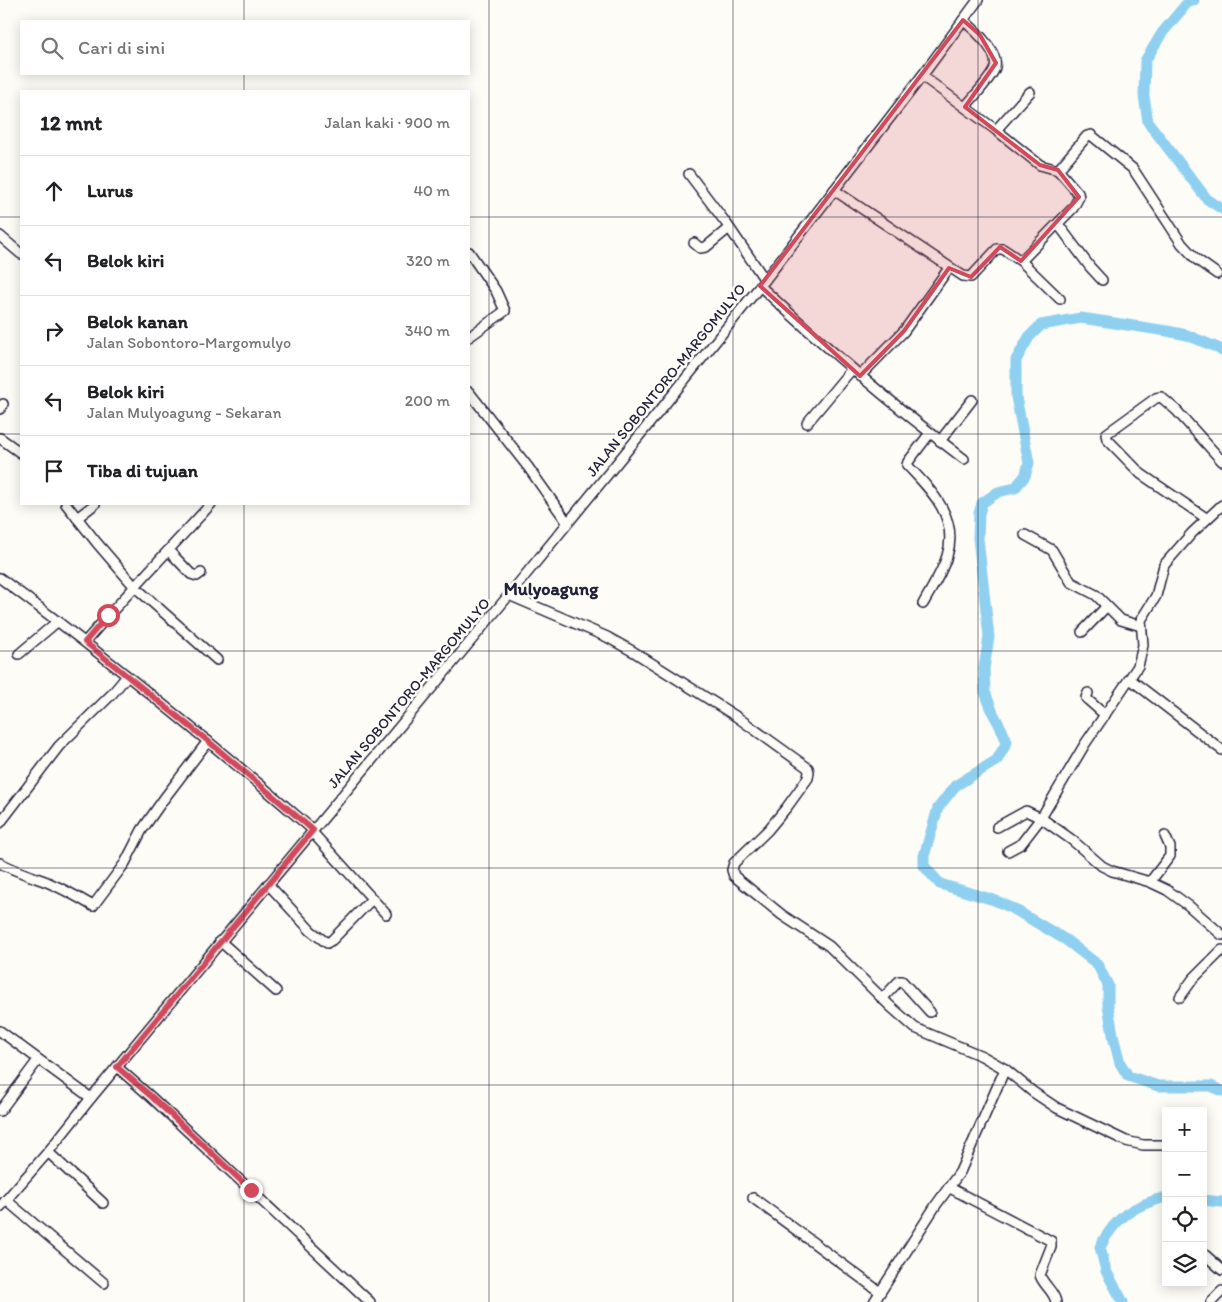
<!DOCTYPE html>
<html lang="id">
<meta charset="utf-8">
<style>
:root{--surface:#fff;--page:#f2f2f2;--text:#202124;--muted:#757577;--line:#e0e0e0}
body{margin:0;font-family:Itim,sans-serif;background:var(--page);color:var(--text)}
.controls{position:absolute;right:15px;bottom:15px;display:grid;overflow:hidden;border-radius:0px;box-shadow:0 2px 12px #0003}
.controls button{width:45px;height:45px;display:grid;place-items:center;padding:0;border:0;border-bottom:1px solid var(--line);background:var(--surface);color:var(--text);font:25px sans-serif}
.stop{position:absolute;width:15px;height:15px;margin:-11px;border:4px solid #d1495b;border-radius:50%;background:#fff}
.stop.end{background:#d1495b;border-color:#fff;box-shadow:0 1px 5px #0008}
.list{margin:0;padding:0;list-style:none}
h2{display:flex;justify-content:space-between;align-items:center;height:65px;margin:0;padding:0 20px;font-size:21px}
h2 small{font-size:16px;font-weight:400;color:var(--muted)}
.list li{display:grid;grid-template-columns:32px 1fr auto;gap:15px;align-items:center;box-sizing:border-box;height:70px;padding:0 20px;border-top:1px solid var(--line)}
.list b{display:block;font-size:19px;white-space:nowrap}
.list p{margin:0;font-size:16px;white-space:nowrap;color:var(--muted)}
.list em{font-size:16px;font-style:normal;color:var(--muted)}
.icon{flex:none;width:28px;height:28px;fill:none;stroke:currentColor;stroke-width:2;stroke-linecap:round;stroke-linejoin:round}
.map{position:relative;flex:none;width:1222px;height:1302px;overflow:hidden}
.search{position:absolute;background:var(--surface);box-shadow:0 2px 12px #0003;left:20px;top:20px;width:450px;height:55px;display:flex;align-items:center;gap:12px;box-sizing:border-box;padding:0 18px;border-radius:0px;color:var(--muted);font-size:19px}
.panel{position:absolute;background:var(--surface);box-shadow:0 2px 12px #0003;left:20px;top:90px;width:450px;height:415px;border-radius:0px}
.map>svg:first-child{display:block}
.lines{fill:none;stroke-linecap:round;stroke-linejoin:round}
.river{stroke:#8fd0f0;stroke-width:11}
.minor-casing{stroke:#22223b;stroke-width:12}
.minor{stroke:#fdfcf7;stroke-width:9}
.route{stroke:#d1495b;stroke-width:6}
.marked{fill:#d1495b;fill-opacity:0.2;stroke:#d1495b;stroke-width:4;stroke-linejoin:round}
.grid{fill:none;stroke:#22223b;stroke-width:1;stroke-opacity:0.55}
.labels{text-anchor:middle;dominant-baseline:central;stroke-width:5;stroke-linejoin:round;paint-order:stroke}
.street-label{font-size:15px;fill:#22223b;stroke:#fdfcf7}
.quarter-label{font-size:18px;font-weight:bold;fill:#22223b;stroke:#fdfcf7}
</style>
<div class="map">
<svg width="1222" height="1302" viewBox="0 0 1222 1302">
<rect width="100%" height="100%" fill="#fdfcf7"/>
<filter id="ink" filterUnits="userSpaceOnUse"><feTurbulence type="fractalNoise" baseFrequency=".02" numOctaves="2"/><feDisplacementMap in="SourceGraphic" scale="10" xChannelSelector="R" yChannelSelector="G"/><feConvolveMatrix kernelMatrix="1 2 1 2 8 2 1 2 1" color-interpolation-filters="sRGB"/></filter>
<g filter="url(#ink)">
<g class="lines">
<g class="river">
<path d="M1194,0L1188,2L1162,33L1145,61L1144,96L1148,122L1197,186L1207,199L1222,209"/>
<path d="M1222,351L1218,348L1187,335L1167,331L1081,318L1041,325L1029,337L1016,360V397L1029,463L1025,476L1015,488L998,492L982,503L979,514L978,538L989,637L984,668L985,692L993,713L1001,728L1007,742L997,760L955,786L938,808L924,856V866L940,884L994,900L1012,908L1066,940L1097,964L1108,985V1006L1114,1040L1120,1063L1128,1076L1158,1086H1211L1222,1091"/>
<path d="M1203,1200L1222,1202"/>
<path d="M1123,1302L1106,1271L1100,1247C1115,1217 1134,1205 1166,1197"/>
</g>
<g class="minor-casing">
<g id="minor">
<path d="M963,20C974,29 1002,54 994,70C988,82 974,96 965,107"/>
<path d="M922,76L996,130L1040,165L1058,170L1078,193L1079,197L1073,208L1021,261"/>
<path d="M996,130L1030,92"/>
<path d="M1058,170L1087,136L1091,135L1133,169L1182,244L1196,259L1217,274"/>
<path d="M689,174L726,223L765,280"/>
<path d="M834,190L963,276L971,277L997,249H1003L1021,261L1060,299"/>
<path d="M1058,224L1090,267L1102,280"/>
<path d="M0,236L21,254"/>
<path d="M694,243L700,248L706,247L729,228"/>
<path d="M469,252L496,291L505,311L469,337"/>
<path d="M760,286C825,347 893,405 964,459"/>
<path d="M860,376L904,331L949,268"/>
<path d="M469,392L528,467L567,522"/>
<path d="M0,409L3,404"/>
<path d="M807,423L852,369"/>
<path d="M0,438L21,453"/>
<path d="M940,441L972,400"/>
<path d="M66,504L97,543L134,586L217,660"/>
<path d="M1222,505L1192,533L1164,565L1156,596L1141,620L1143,645L1138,666L1085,744L1041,818L1072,840L1102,866L1112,871L1150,882L1167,890L1189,906L1222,935"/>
<path d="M77,518L95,504"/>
<path d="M1206,518L1141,474L1107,439L1106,434L1156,398L1161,397L1176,410L1222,461"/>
<path d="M1025,535L1052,550L1071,582L1096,595L1121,620L1141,626"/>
<path d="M169,551L191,574L197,576L201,573"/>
<path d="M0,578C108,658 212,743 313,830"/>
<path d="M509,595L607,637L634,652L737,717L808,768L809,772L808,778L787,807L768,830L734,863L732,870L734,876L782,915L829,946L890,1006L915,1028L982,1056L1005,1069L960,1172L936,1205L874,1302"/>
<path d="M923,604C931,589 942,573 947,556C959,518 932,491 907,465L908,462L930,433"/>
<path d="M1082,632L1106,607"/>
<path d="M85,642C126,595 169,550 211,504"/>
<path d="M19,654L58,621"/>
<path d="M1130,679L1222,750"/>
<path d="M1088,693L1086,698L1088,700L1105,715"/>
<path d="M0,823L59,746L112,694L127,676"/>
<path d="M997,827L1026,811L1041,818L1021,844L1008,851"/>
<path d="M312,832L386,914"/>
<path d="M0,863C15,871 31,876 47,882C63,889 78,897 93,906L125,863L142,830L163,800L208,741"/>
<path d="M1150,882L1170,856V847L1165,836"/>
<path d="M268,884L311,931L327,943L332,940L372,899"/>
<path d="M220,941L276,991"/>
<path d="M1180,997L1193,979L1222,950"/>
<path d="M882,999L899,981H902L930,1012"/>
<path d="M0,1031L91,1098"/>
<path d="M117,1067L151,1097L370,1302"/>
<path d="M1005,1069L1033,1092L1057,1108L1126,1141L1143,1145H1166"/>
<path d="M0,1111L38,1060"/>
<path d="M48,1152L103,1203"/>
<path d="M950,1188L1051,1241V1247L1040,1275C1043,1285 1054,1291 1056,1302"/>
<path d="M753,1198L880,1292"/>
<path d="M6,1200L104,1283"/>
<path d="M0,1207L48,1152L91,1098L509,595L666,403L765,280L922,76L978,0"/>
<path d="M1203,1253L1222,1270"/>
<path d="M1211,1302L1222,1291"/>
</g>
</g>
<use href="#minor" class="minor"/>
</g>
</g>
<g class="lines" filter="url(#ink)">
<path class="route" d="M108,615L85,642L208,741L313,830L117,1067L152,1097L251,1190"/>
</g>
<path class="marked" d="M963,20L980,35L996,63L965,107L1040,165L1058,170L1079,197L1021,261L1000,247L971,277L949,268L904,331L860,376L760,286Z"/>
<path class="grid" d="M244,0V21M489,0V1302M733,0V1302M978,0V1302M244,74V91M0,217H21M469,217H1222M0,434H21M469,434H1222M244,504V1302M0,651H1222M0,868H1222M0,1085H1222"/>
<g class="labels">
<g class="street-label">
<text transform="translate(666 380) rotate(-51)">JALAN SOBONTORO-MARGOMULYO</text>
<text transform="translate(409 693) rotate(-50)">JALAN SOBONTORO-MARGOMULYO</text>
</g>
<g class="quarter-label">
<text x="551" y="589">Mulyoagung</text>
</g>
</g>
</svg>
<div class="controls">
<button>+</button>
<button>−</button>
<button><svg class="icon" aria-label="locate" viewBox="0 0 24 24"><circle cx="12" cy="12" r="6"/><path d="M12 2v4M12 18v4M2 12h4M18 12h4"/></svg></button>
<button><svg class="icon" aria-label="layers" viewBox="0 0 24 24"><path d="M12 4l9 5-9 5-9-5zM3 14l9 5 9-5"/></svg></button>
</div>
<div class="stop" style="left:108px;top:615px"></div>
<div class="stop end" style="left:251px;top:1190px"></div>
<div class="search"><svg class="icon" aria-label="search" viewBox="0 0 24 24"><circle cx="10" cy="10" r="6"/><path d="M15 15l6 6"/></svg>Cari di sini</div>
<section class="panel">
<h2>12 mnt<small>Jalan kaki · 900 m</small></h2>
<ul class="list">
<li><svg class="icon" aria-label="ahead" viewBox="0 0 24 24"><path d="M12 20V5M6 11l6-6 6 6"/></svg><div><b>Lurus</b></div><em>40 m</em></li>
<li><svg class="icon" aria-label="left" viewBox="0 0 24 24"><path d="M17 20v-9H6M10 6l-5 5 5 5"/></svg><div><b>Belok kiri</b></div><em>320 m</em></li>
<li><svg class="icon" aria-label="right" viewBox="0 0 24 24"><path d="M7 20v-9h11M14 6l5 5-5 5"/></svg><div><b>Belok kanan</b><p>Jalan Sobontoro-Margomulyo</p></div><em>340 m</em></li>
<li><svg class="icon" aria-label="left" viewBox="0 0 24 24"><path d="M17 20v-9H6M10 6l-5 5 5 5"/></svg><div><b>Belok kiri</b><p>Jalan Mulyoagung - Sekaran</p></div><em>200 m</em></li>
<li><svg class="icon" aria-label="arrive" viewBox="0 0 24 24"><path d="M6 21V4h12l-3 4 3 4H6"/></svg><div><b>Tiba di tujuan</b></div></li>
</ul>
</section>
</div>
